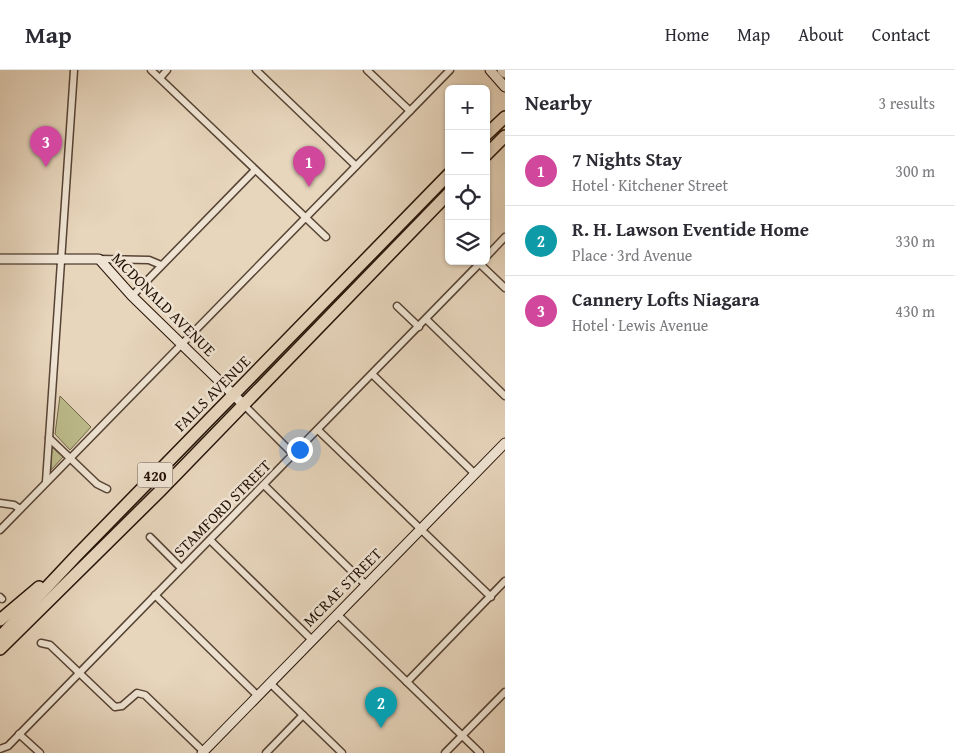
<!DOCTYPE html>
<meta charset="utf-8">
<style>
:root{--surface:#fff;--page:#f7f7f7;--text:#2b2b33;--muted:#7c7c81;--line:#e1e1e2;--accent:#ea580c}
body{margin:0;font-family:"Gentium Book Plus",serif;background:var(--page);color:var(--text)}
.controls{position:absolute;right:15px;top:15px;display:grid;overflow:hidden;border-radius:8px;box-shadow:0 1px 4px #0004}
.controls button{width:45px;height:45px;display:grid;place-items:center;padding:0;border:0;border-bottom:1px solid var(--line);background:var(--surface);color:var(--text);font:25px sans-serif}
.you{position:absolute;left:299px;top:379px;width:18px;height:18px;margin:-12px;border:4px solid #fff;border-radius:50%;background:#1a73e8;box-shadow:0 0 0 8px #1a73e833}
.badge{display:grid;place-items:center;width:32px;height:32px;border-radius:50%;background:var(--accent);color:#fff;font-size:16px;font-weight:700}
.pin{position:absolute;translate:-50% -41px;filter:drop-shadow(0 1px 2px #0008)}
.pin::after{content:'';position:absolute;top:26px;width:18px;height:15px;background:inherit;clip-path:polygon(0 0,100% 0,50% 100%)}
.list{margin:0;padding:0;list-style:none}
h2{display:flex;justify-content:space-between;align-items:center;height:65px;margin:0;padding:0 20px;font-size:21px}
h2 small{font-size:16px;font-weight:400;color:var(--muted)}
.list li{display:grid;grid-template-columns:32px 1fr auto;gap:15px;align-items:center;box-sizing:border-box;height:70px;padding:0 20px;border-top:1px solid var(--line)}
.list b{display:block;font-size:19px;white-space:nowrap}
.list p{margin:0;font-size:16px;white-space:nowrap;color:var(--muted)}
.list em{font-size:16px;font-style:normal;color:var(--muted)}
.icon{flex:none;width:28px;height:28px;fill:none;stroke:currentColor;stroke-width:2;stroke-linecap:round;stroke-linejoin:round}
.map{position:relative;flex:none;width:505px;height:683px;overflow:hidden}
header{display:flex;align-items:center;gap:30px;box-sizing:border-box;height:70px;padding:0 25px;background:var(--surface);border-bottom:1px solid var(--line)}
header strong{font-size:24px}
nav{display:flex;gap:28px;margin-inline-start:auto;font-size:18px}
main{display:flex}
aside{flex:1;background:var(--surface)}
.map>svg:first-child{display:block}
.green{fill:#bdbb8b;stroke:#716649}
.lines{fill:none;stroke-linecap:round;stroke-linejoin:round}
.street-casing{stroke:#564334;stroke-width:9}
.secondary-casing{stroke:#251207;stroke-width:11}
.highway-casing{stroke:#251207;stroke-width:14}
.street{stroke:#efe4d3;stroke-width:6}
.secondary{stroke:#efe4d3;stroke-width:9}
.highway{stroke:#e7d5bc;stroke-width:11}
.labels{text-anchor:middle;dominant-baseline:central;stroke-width:5;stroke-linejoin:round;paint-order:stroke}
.shield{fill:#efe4d3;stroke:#625144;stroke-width:1}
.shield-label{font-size:15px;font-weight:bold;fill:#251207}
.street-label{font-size:16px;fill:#251207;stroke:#efe4d3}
</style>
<header>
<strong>Map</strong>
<nav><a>Home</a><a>Map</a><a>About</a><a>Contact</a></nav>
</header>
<main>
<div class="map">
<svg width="505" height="683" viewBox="0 0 505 683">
<rect width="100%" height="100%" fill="#e7d5bc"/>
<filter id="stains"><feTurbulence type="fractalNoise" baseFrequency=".004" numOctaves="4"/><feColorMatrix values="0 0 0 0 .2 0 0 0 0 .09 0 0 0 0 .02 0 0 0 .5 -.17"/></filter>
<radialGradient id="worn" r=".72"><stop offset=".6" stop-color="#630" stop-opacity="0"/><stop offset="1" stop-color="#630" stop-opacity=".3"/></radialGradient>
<g class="green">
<path d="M60,326L91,357L70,380L55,364Z"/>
<path d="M53,378L63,387L51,400V380Z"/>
</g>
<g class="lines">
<g class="street-casing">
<g id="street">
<path d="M151,0L326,167"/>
<path d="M256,0L356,96"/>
<path d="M367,0L410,41"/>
<path d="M160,8L167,0"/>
<path d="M486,187L505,167"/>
<path d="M99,189L149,190L161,195"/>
<path d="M480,194L505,218"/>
<path d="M132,226L255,100"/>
<path d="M397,236L419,257"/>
<path d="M426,249L505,326"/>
<path d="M372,304L475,404"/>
<path d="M244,335L294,385"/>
<path d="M318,360L491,527"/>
<path d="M49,368L97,414L107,419"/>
<path d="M46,412L74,0"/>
<path d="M264,415L366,515"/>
<path d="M0,433L14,435L20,439"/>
<path d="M0,460L450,0"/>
<path d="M150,467L181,498"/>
<path d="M210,470L312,570"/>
<path d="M155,525L258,626"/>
<path d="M0,527L2,529"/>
<path d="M337,544L480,683"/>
<path d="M41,573L50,575L115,637L122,636L137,623L145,625L205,683"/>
<path d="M407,612L505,511"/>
<path d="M270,613L342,683"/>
<path d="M19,664L40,683"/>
<path d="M0,679L8,676L482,191"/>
<path d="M266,683L303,645"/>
<path d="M445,683L505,622"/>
</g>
</g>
<g class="secondary-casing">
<g id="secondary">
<path d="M490,0L505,17"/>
<path d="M502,0L505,3"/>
<path d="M0,189H99L132,226L244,335"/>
<path d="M202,683L505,373"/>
</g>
</g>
<g class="highway-casing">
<g id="highway">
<path d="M486,65L505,47"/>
<path d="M486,85L505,66"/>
<path d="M0,550L39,517"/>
<path d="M0,567L77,485L449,104"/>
<path d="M0,579L160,421L449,123"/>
</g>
</g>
<use href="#street" class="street"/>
<use href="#secondary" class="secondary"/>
<use href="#highway" class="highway"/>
</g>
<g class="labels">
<rect class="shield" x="137.5" y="392.5" width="35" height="25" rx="4"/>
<g class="shield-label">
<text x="155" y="405">420</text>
</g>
<g class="street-label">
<text transform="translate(164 234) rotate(45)">MCDONALD AVENUE</text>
<text transform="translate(212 323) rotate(-45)">FALLS AVENUE</text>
<text transform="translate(222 438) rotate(-45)">STAMFORD STREET</text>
<text transform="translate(342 517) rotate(-45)">MCRAE STREET</text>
</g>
</g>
<rect width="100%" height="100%" filter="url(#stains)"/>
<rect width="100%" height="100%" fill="url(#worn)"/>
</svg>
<div class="controls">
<button>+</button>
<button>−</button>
<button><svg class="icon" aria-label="locate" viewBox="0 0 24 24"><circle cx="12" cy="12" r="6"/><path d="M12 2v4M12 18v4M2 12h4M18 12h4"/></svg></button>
<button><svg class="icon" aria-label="layers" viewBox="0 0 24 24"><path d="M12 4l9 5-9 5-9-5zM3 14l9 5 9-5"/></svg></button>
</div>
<div class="you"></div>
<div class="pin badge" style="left:309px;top:117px;background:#d1479c">1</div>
<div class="pin badge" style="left:381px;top:658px;background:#0f9aa8">2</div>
<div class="pin badge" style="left:46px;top:97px;background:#d1479c">3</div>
</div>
<aside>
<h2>Nearby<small>3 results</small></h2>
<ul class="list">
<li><span class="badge" style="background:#d1479c">1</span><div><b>7 Nights Stay</b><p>Hotel · Kitchener Street</p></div><em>300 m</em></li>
<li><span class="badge" style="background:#0f9aa8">2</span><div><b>R. H. Lawson Eventide Home</b><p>Place · 3rd Avenue</p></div><em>330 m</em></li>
<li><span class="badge" style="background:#d1479c">3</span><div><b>Cannery Lofts Niagara</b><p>Hotel · Lewis Avenue</p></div><em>430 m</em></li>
</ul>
</aside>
</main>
